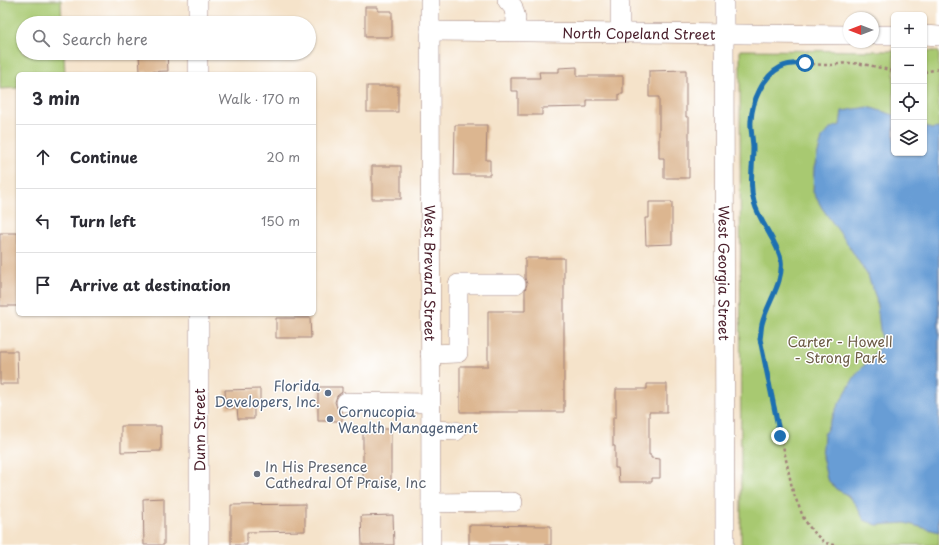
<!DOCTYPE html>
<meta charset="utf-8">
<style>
:root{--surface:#fff;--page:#f2f2f3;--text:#2b2b33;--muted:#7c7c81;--line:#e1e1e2}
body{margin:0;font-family:"Playpen Sans",sans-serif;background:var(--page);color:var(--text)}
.controls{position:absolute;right:12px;top:12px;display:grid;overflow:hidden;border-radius:6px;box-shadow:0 1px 3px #0004}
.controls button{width:36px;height:36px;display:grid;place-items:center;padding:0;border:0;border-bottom:1px solid var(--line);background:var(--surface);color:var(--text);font:20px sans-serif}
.compass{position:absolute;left:843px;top:12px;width:36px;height:36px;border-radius:50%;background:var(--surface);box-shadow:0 1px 3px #0004;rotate:270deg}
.stop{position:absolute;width:12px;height:12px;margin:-9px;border:3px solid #1f6fb2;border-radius:50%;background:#fff}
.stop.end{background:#1f6fb2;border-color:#fff;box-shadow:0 1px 4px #0008}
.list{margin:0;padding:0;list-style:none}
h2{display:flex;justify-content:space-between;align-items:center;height:52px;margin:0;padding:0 16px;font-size:17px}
h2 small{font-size:13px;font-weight:400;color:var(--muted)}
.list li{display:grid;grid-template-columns:26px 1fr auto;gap:12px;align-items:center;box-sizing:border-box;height:64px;padding:0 16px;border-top:1px solid var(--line)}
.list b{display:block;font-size:15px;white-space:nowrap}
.list em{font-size:13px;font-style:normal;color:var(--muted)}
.icon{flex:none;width:22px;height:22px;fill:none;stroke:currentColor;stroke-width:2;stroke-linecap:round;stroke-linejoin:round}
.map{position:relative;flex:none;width:939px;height:545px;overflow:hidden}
.search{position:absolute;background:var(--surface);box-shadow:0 1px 3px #0004;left:16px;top:16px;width:300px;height:44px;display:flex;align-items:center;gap:10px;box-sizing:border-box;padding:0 14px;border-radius:22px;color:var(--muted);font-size:15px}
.panel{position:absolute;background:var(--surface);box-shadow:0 1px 3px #0004;left:16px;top:72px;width:300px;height:244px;border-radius:6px}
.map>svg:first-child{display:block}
.green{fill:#a8c971;stroke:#79744e}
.water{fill:#679dd5;stroke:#585e80}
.building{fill:#dcb690}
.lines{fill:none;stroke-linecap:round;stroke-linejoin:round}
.minor-casing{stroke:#a0817a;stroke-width:20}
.path{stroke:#a0817a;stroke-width:2.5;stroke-dasharray:3 3;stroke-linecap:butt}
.minor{stroke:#fff;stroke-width:19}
.route{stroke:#1f6fb2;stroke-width:5}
.service-dot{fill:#5c6f8a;stroke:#fff;stroke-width:1.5}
.worship-dot{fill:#6b7280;stroke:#fff;stroke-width:1.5}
.labels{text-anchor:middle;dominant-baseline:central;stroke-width:3;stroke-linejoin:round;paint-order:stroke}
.street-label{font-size:14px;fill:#4a1f2b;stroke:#fff}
.park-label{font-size:14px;fill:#6b5a44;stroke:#fff}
.service-label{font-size:14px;fill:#4e5e75;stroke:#fff;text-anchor:end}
.worship-label{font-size:14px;fill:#5b616d;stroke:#fff;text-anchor:start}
</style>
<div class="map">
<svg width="939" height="545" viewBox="0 0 939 545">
<rect width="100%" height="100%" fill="#fff"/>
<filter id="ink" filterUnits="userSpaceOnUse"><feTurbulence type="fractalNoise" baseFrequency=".025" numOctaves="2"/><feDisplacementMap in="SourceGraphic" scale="8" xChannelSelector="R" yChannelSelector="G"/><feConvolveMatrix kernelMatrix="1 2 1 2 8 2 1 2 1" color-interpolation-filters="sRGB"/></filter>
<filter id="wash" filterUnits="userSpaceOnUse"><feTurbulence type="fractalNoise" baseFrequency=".012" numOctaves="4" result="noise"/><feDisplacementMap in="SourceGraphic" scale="16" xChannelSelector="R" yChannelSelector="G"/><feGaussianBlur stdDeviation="0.9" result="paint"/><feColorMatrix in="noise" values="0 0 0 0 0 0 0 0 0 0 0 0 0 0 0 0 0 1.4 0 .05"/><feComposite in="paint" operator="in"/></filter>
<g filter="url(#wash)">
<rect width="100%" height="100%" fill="#f5e3ca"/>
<g class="green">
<path d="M0,0H61L62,23H23V53H64L65,74H18V88L0,89Z"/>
<path d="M740,50L894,51V153H924V51H939V545H741Z"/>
</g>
<path class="water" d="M868,107L894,115V153H924V125L932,129L939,128V532L905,523L877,525L864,520L856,505L847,495L836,489L827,479L822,457L824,435L836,409L855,376L879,348L881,337L876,298L868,276L845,240L822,208L813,192L814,168L822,138L831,128L840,125L842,111Z"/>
<g id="blocks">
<g class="building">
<path d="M365,7H378V11H392V37H365Z"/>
<path d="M139,53H167L168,71L140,72Z"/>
<path d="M577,67V76H623V94H619V100H587V107L542,108V115H518V91H511V78H540L539,72H559V68Z"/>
<path d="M686,70V117H689V178H664V158H659V97H649V71Z"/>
<rect x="367" y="86" width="31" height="26"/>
<path d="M455,125H487L486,160H490V175H454Z"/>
<rect x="372" y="166" width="29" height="33"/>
<path d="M649,202H672V244L646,245L645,218H649Z"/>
<rect x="0" y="233" width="18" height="73"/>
<path d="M525,258H564V412H460V366H488V311H525V290L527,284L525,278Z"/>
<path d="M276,318H310L311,338H276Z"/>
<path d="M0,351H17L18,384H0Z"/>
<path d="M647,384H667V412H649V455H651V458L660,459V478H652V482H619L618,468H615V446H613V417H616V389H647Z"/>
<path d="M318,387H342V392L337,396L335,402L337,408L342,412V421H318Z"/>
<path d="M260,389V407L254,408V419H238L237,408H226L225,390Z"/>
<path d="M121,426H161V451L121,452Z"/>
<rect x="363" y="429" width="28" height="55"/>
<path d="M164,498V545H144L143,499Z"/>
<path d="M305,504V531L247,532V545H231V505Z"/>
<path d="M393,515L394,545H362L361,516Z"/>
<path d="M469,525L551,526V545H469Z"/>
</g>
</g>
</g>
<g filter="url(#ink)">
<use href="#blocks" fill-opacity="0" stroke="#a0817a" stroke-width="1"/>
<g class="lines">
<g class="minor-casing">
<g id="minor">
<path d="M198,0V23"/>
<path id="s1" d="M430,0L431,545"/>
<path d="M507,0L513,7L516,18L515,31"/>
<path d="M620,0V32"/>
<path id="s2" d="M724,0L725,545"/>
<path id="s3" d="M430,31L849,35"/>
<path d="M873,35H894"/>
<path d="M924,35L939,36"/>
<path d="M198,53V74"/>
<path d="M199,314V545"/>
<path d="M430,354L458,353V284H516"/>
<path d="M346,402L430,403"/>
<path d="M430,430L456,431"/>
<path d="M431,503L513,502"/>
</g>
</g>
<g class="path">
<path d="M924,72L939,69"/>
<path d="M835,545L825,543L813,532L804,519L793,492L760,339C761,334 760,328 762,324C767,303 783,283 781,260C778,242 760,222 754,203C748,185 753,164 753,146C752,138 751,129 751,121C752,101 765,71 786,65C800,61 814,65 828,65C835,65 842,63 849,63C864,63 880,68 894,71"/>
</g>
<use href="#minor" class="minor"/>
</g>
</g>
<g class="lines" filter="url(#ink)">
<path class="route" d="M780,436L760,339C761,334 761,328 762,324C767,303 784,283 781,260C778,242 759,222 754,202C749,185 753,166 753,148C753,139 750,129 751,121C752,101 763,76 781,67C788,63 797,64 805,63"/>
</g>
<g class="service-dot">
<circle cx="328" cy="393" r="4"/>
<circle cx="330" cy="419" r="4"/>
</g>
<circle class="worship-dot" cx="257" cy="474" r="4"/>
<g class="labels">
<g class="street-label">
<text stroke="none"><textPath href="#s3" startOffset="209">North Copeland Street</textPath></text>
<text stroke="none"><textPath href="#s1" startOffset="273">West Brevard Street</textPath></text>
<text stroke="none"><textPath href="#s2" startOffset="273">West Georgia Street</textPath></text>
<text transform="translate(199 430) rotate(-90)">Dunn Street</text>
</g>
<g class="park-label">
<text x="840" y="341">Carter - Howell<tspan x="840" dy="16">- Strong Park</tspan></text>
</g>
<g class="service-label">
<text x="320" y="385">Florida<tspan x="320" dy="16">Developers, Inc.</tspan></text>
<text x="338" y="411" text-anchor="start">Cornucopia<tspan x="338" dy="16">Wealth Management</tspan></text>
</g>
<g class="worship-label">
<text x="265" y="466">In His Presence<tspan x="265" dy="16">Cathedral Of Praise, Inc</tspan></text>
</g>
</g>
</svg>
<div class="controls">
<button>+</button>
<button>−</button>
<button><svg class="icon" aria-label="locate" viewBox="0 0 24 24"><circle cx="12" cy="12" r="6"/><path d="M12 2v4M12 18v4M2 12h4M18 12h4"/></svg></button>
<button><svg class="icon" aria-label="layers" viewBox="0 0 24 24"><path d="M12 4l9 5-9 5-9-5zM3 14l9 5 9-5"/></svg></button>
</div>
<svg class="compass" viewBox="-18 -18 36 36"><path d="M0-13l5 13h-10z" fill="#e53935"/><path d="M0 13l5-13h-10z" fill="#7c7c81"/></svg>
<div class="stop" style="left:805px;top:63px"></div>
<div class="stop end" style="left:780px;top:436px"></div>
<div class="search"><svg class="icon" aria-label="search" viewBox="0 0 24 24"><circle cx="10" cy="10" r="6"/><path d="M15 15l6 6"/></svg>Search here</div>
<section class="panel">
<h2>3 min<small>Walk · 170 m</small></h2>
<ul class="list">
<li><svg class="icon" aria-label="ahead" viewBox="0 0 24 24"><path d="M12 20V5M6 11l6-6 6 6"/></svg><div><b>Continue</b></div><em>20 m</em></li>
<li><svg class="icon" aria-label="left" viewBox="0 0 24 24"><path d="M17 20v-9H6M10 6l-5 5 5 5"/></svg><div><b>Turn left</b></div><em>150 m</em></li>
<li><svg class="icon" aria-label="arrive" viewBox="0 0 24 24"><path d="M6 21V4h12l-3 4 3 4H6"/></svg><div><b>Arrive at destination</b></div></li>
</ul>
</section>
</div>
